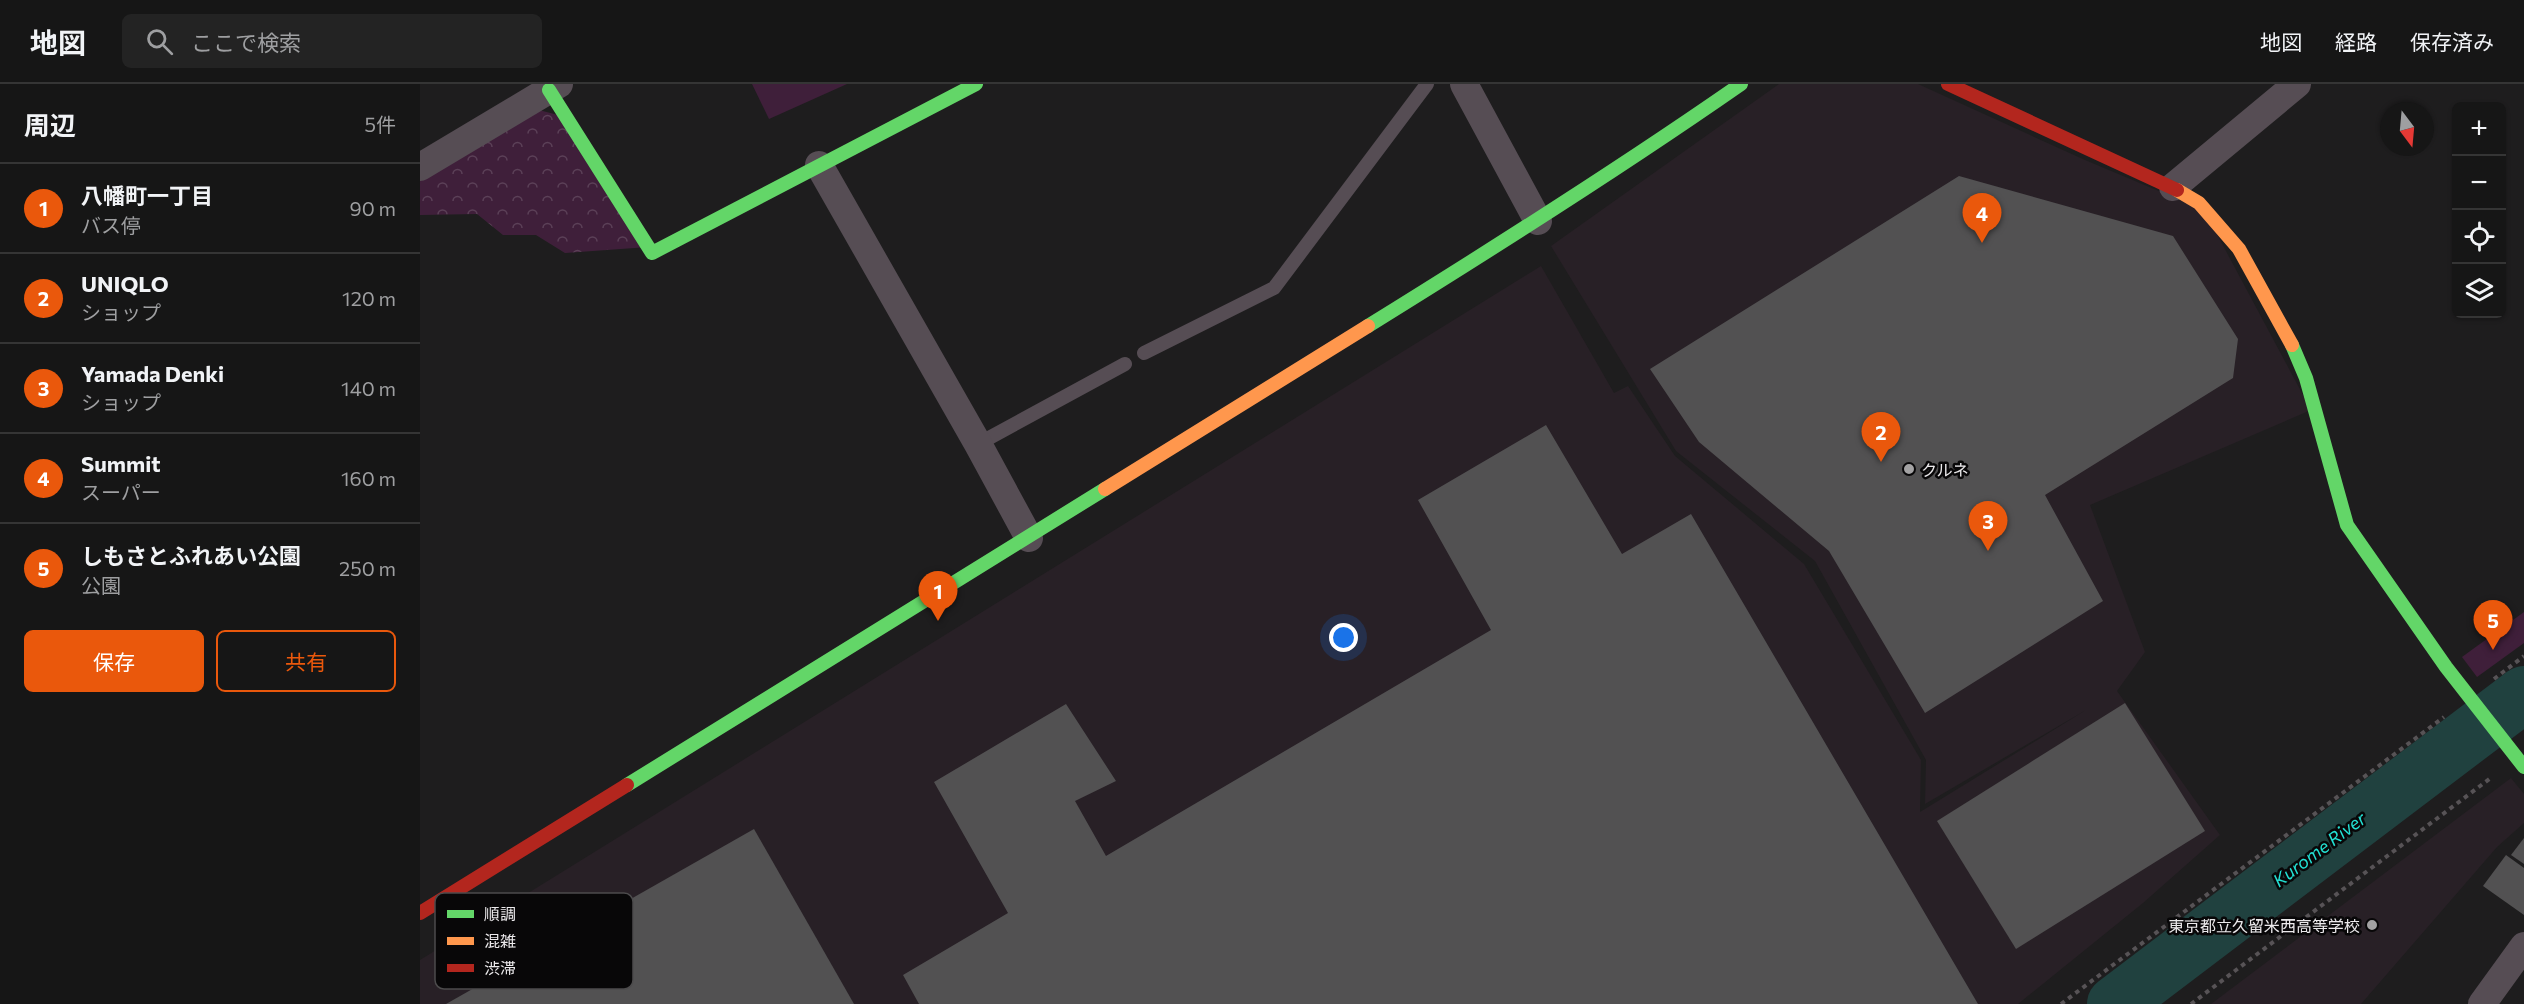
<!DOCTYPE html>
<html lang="ja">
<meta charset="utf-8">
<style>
:root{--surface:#161616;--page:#232323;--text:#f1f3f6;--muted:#9e9fa1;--line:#353535;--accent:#ea580c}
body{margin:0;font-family:Commissioner,"Noto Sans JP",sans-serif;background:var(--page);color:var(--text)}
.controls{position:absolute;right:18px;top:18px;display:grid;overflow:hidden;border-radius:9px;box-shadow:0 2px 4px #0004}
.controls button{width:54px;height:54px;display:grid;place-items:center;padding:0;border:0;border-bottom:2px solid var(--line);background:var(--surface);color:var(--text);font:30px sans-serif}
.compass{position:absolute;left:1960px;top:18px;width:54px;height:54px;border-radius:50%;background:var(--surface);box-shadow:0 2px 4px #0004;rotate:164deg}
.you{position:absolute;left:924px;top:554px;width:21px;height:21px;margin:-15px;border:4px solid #fff;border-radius:50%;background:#1a73e8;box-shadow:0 0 0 9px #1a73e833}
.badge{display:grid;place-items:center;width:39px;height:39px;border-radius:50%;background:var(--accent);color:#fff;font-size:20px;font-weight:700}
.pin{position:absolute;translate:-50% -50px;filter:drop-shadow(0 2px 3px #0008)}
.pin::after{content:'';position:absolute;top:32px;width:21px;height:18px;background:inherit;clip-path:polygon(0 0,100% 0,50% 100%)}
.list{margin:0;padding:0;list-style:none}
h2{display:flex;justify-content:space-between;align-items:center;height:78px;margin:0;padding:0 24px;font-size:26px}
h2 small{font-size:20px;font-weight:400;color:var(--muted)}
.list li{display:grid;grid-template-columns:39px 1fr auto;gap:18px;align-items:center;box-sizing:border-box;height:90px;padding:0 24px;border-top:2px solid var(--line)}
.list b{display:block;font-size:22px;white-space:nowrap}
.list p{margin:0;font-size:20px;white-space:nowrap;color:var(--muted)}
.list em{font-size:20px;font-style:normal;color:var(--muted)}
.actions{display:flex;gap:12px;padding:18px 24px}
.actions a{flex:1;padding:14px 0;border:2px solid var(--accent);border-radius:9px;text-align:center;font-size:21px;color:var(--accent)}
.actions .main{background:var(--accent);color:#fff}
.icon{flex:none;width:33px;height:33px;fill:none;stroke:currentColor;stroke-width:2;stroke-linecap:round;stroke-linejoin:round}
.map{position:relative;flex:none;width:2104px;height:920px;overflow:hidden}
header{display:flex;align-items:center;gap:36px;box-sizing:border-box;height:84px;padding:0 30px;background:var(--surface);border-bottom:2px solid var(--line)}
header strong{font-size:28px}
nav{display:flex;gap:33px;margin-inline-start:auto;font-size:21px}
.search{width:420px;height:54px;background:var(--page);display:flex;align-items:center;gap:15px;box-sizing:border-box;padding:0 21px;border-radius:9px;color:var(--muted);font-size:22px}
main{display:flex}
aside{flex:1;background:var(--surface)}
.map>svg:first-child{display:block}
.built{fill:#282026}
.forest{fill:url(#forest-crowns)}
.park{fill:#3f1f3a}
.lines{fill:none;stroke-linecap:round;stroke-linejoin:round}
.river{stroke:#20413f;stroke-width:56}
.building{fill:#525152}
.path{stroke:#575356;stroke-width:4;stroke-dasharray:4.5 4.5;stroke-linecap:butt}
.lane{stroke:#564d54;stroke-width:14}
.street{stroke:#564d54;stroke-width:28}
.fast{stroke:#63d668;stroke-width:14}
.slow{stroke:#ff974d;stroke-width:14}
.jam{stroke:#b3261e;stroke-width:14}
.poi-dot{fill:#a3a2a3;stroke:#080708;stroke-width:2}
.labels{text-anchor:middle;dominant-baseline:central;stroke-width:5;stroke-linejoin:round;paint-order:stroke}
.poi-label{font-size:16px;fill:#ebe9eb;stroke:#080708;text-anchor:start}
.water-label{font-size:18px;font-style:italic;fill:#23e0d3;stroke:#080708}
.key{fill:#080708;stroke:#4c4b4c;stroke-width:1.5}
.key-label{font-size:16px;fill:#ebe9eb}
</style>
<header>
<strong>地図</strong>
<div class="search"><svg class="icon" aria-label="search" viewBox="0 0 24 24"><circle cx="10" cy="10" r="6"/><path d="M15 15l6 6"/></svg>ここで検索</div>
<nav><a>地図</a><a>経路</a><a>保存済み</a></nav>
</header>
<main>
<aside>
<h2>周辺<small>5件</small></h2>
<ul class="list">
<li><span class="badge">1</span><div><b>八幡町一丁目</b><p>バス停</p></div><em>90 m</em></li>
<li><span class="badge">2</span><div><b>UNIQLO</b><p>ショップ</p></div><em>120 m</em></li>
<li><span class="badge">3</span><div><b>Yamada Denki</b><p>ショップ</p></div><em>140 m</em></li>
<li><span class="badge">4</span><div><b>Summit</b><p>スーパー</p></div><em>160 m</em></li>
<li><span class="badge">5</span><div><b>しもさとふれあい公園</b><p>公園</p></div><em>250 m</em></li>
</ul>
<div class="actions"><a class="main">保存</a><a>共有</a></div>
</aside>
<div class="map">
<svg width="2104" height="920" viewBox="0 0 2104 920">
<defs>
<pattern id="forest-crowns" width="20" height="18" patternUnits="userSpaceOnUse" patternTransform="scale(1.5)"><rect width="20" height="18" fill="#3f1f3a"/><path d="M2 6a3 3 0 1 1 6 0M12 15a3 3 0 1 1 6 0" fill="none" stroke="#5b4057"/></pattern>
</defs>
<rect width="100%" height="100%" fill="#1e1d1e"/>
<g class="built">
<path d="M1359,0H1498L1665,76L1784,126L1891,326L1670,421L1725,568L1697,607L1800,751L1723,819L1598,920H0V876L1121,182L1194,309L1208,302L1255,372L1384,480L1501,676L1500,728L1666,626L1505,720L1506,676L1395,477L1256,367L1131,162Z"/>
<path d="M2091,694L2104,710V739L2077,763L1941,920H1791Z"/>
</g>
<path class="forest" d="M103,22L146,33L228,163L145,169L116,151H83L57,130L0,131V83Z"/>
<g class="park">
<path d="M332,0H427L349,35Z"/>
<path d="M2104,528V559L2057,593L2042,573Z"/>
</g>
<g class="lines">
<path class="river" d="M1695,920L2104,610"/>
</g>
<g class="building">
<path d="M1539,92L1753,152L1818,255L1813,294L1625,411L1683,517L1505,629L1409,467L1279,358L1230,285Z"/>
<path d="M1126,341L1202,470L1271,430L1558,920H499L483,891L588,829L514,698L646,620L696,697L655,717L686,772L1071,546L998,416Z"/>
<path d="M1705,619L1785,747L1596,865L1517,737Z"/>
<path d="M334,745L434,920H26Z"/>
<path d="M2104,754V780L2091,771Z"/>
<path d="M2086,771L2104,784V831L2063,802Z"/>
</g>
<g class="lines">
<g class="path">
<path d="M2074,595L2104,572"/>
<path d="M1641,920L2024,633"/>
<path d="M1771,920L2072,693"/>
</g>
<g class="lane">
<path d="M724,269L854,204L1007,0"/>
<path d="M558,360L705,280"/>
</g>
<g class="street">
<path d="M1044,0L1118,137"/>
<path d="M399,81L558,360L609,454"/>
<path d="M0,83L139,0"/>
<path d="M1753,103L1877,0"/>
<path d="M2062,920L2104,862"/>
</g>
<g class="fast">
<path d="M129,6L232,169L556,0"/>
<path d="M948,242C1074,164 1199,85 1321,0"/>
<path d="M1872,261L1886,294L1927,441L2026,583L2104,683"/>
<path d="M207,701L685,405"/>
</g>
<g class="slow">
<path d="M1757,106L1779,119L1819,165L1872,261"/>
<path d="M685,405L948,242"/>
</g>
<g class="jam">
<path d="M1528,0L1757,106"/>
<path d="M0,829L207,701"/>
</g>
</g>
<g class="poi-dot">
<circle cx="1489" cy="385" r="6"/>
<circle cx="1952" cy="841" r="6"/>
</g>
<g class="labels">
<g class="poi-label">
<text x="1501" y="385">クルネ</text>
<text x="1940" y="841" text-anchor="end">東京都立久留米西高等学校</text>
</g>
<g class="water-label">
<text transform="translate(1899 765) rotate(-37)">Kurome River</text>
</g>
</g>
<rect x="15" y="809" width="198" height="96" rx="9" class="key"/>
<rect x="27" y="826" width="27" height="8" fill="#63d668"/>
<rect x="27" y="853" width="27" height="8" fill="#ff974d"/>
<rect x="27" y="880" width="27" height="8" fill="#b3261e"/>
<g class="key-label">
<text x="64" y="836">順調</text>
<text x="64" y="863">混雑</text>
<text x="64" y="890">渋滞</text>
</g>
</svg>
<div class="controls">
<button>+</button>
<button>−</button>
<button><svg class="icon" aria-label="locate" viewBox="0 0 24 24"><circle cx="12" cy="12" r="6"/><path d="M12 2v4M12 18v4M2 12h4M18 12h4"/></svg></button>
<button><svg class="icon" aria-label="layers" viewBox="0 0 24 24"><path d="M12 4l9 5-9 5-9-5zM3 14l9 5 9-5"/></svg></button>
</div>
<svg class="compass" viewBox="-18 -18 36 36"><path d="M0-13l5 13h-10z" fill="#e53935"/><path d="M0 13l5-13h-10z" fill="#9e9fa1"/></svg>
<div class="you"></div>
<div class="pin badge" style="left:518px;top:537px">1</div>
<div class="pin badge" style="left:1461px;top:378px">2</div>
<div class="pin badge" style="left:1568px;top:467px">3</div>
<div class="pin badge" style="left:1562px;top:159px">4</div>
<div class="pin badge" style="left:2073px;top:566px">5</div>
</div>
</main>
